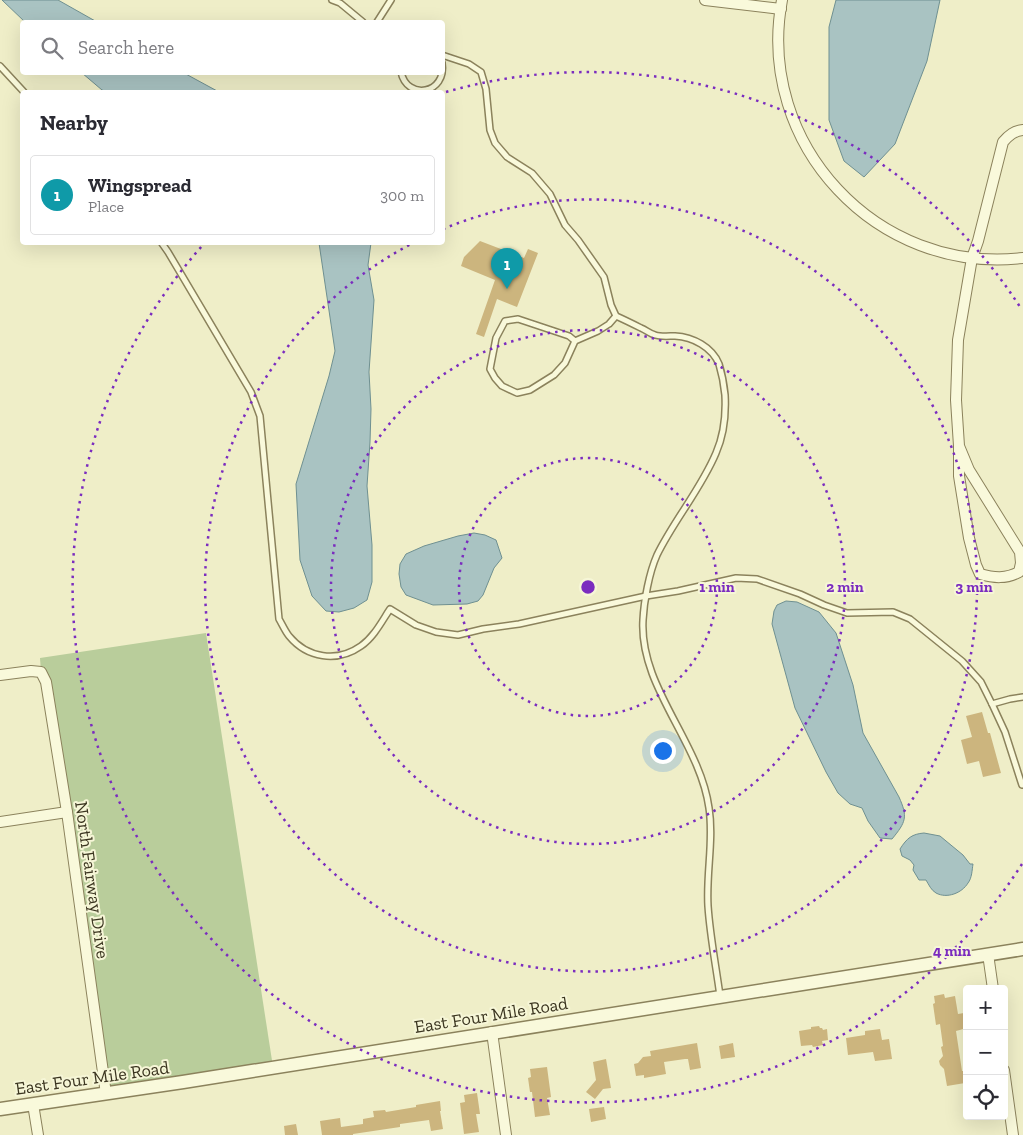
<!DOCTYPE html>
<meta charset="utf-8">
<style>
:root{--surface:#fff;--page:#f2f2f3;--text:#2b2b33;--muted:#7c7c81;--line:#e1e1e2;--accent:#9a4b2c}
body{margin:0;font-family:"Zilla Slab",serif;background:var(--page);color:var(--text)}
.controls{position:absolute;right:15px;bottom:15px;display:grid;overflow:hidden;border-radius:5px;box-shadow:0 5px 20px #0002}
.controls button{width:45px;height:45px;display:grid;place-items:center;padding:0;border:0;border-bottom:1px solid var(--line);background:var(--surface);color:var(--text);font:25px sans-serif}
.you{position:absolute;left:662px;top:750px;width:18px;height:18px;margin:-12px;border:4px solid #fff;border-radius:50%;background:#1a73e8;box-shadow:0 0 0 8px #1a73e833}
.badge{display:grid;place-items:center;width:32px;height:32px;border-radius:50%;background:var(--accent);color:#fff;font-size:16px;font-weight:700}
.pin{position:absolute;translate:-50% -41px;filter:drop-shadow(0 1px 2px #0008)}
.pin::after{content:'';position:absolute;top:26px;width:18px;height:15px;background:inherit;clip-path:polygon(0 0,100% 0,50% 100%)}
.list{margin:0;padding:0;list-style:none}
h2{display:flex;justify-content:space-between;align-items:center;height:65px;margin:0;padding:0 20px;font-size:21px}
h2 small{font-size:16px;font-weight:400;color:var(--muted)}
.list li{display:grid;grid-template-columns:32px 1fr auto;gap:15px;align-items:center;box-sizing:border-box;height:80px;margin:0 10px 10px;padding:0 10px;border:1px solid var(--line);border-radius:5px}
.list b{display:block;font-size:19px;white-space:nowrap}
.list p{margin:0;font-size:16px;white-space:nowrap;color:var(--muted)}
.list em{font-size:16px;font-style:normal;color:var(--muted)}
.icon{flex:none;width:28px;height:28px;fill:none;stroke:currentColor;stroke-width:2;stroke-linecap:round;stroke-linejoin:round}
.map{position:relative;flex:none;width:1023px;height:1135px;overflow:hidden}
.search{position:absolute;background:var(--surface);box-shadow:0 5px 20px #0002;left:20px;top:20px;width:425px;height:55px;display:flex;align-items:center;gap:12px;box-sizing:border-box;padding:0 18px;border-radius:5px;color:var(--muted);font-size:19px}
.panel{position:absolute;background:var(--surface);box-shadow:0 5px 20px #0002;left:20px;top:90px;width:425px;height:155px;border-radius:5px}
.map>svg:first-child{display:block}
.green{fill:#b9cd9b}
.water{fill:#a9c3c2;stroke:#6f9091}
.building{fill:#ccb57e}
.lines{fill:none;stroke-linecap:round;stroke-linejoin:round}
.service-casing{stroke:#8b825c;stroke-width:8}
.minor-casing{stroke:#8b825c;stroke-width:12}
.tertiary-casing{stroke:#8b825c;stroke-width:15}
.service{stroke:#f9f9db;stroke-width:5}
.minor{stroke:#f9f9db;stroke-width:10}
.tertiary{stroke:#f9f9db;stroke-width:12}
.ring{fill:none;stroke:#7b2cbf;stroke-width:2.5;stroke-dasharray:2.5 5}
.labels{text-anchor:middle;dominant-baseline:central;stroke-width:4;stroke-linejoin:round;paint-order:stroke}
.street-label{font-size:18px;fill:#3b3520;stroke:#f6f6d7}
.centre{fill:#7b2cbf;stroke:#f6f6d7;stroke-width:2.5}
.ring-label{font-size:15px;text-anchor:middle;font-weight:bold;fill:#7b2cbf;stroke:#f6f6d7;stroke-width:4;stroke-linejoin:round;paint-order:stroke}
</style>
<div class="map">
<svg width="1023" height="1135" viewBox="0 0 1023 1135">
<rect width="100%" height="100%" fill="#efeec8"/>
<path class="green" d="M206,633L273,1067L106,1094L41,672L40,658Z"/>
<g class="water">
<path d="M2,0H58L97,22H25Z"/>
<path d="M836,0H940L927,61L895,144L864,177L844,161L829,120V27Z"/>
<path d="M82,73H184L219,92H107L102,90Z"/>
<path d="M319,243H371L368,265L374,300L369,372L371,409L370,442L367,486L372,545V582L367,600L354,608L339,612L326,611L312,596L300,560L296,484L329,376L335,351Z"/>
<path d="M474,533L485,535L496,540L502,558L494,568L483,595L478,601L467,604L433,605L406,595L401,587L399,574L400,564L406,554L424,546L458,536Z"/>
<path d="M786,601L797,602L819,612L836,633L853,685L863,733L899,797C908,817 906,822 892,839L880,838L868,821L862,808L850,804L838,793L826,772L795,708L772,624L774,611L777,605Z"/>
<path d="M924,833L940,836L963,855L970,864H973C972,870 972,878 968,883C962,893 947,899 936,893C931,890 929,885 926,880H919L913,870L914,865L910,860L902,856L900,849C907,838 912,834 924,833Z"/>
</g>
<g class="building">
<path d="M480,241L524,258L528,249L538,253L517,307L497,299L484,337L476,334L495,280L461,266L464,257Z"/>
<path d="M982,712L988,733H990L1001,773L983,777L979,761L967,764L961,740L972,737L966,716Z"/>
<path d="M944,994L945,998L955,996L958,1014L964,1013L967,1028L956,1031L962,1071H963L965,1083L947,1086L944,1069L940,1065L939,1061L943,1056L941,1047L943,1046L940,1024L936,1025L933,1004L935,1003L934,996Z"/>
<path d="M819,1026L820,1028H822L823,1030L827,1029L828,1040L822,1041L823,1045L813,1047L812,1045L801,1046L799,1031L811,1029V1027Z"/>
<path d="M880,1029L882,1040L889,1039L892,1059L875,1061L873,1052L848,1055L846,1038L865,1035V1031Z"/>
<path d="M697,1043L701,1068L690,1070L688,1059H685L664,1062L666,1074L644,1078V1075L636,1076L634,1064L638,1063L643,1057L651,1056L650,1051Z"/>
<path d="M733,1043L735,1057L721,1059L719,1046Z"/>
<path d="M606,1059L611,1088L603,1089L595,1099L586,1092L596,1080L593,1062Z"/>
<path d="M547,1067L551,1097L547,1098L550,1115L535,1117L532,1092H530L528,1078L531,1077L530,1069Z"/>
<path d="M477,1093L480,1114H476L479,1132L464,1134L460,1103L465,1102L464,1095Z"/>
<path d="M440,1101L441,1111H440L443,1129L431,1131L429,1120L400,1124V1127L353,1134V1135H322L320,1121L340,1118L341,1127L363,1124V1119L374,1117L373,1111L385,1110L386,1112L416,1107V1105Z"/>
<path d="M604,1107L606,1119L591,1122L589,1109Z"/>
<path d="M296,1124L298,1135H285L284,1126Z"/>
</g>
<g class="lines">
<g class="service-casing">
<g id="service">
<path d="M332,0L340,3L363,22"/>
<path d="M377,22L391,0"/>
<path d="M442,55L469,64L481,72L486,89L490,130L495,143L507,157L532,173L550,194L565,225L578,240L604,277L611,305L616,316C625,320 633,324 641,328C646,330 650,334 655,335C661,337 669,336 675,336C693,337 712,347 719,364C722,374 724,385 725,395C726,414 724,435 716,453C701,489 674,520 657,555C649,573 644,601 643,620C639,687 700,742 709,808C714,840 706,873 708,906C710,936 716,966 720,996"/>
<path d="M0,66L24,92"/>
<path d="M401,72C407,101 447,94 442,63"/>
<path d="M161,242L168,252L251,392L260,416L279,619C282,624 285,631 289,636C307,658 337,663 361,646C374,637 382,621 390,609L416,625L436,632L458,635L483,629L519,624L646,596L678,591L736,578L757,579L800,594L824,605L847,613L893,612L910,619L962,661L981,682L992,704L1010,699L1023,697"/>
<path d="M575,341L569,336L518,319L505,321L496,338L490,369L495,378L502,386L517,393L530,390L554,375L565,363L575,341L598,331L609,324L616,316"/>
<path d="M992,704L1005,732L1022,785"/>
</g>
</g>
<g class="minor-casing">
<g id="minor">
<path d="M705,0L781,9"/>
<path d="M782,0C755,144 877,275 1023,258"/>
<path d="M959,446L969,470L1020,552L1021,563L1019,572C1006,579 994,578 980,574L976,565L969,538L959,476V446L956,400L958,340L972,258L978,241L1003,142C1009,135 1014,131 1023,130"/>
<path d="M0,675L31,671L41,672L46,682L67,812L106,1094"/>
<path d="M0,822L67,812"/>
<path d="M988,954L993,989"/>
<path d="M492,1032L506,1135"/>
<path d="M1004,1070L1013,1135"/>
<path d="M33,1104L38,1135"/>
</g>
</g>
<g class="tertiary-casing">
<path id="tertiary" d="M0,1109L183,1082L1023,949"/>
</g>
<use href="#service" class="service"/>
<use href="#minor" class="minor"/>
<use href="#tertiary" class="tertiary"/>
</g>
<g class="ring">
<circle cx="588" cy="587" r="129"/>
<circle cx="588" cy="587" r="257"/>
<path d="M443 229A386 386 0 1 1 413 243"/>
<path d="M1022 864A515 515 0 1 1 202 246M446 92A515 515 0 0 1 1022 310"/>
</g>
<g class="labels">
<g class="street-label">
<text transform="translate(92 880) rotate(82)">North Fairway Drive</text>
<text transform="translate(491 1015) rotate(-9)">East Four Mile Road</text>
<text transform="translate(92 1078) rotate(-8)">East Four Mile Road</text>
</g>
</g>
<circle cx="588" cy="587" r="8" class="centre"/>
<g class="ring-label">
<text x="717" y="592">1 min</text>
<text x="845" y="592">2 min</text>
<text x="974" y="592">3 min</text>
<text x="952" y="956">4 min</text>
</g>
</svg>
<div class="controls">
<button>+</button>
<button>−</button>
<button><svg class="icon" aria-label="locate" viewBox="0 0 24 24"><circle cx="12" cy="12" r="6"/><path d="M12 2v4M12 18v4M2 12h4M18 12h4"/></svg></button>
</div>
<div class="you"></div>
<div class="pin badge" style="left:507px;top:289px;background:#0f9aa8">1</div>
<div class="search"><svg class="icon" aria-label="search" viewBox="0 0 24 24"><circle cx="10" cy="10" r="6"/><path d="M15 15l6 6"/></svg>Search here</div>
<section class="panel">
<h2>Nearby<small></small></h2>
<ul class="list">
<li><span class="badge" style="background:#0f9aa8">1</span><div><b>Wingspread</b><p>Place</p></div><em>300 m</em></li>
</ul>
</section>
</div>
